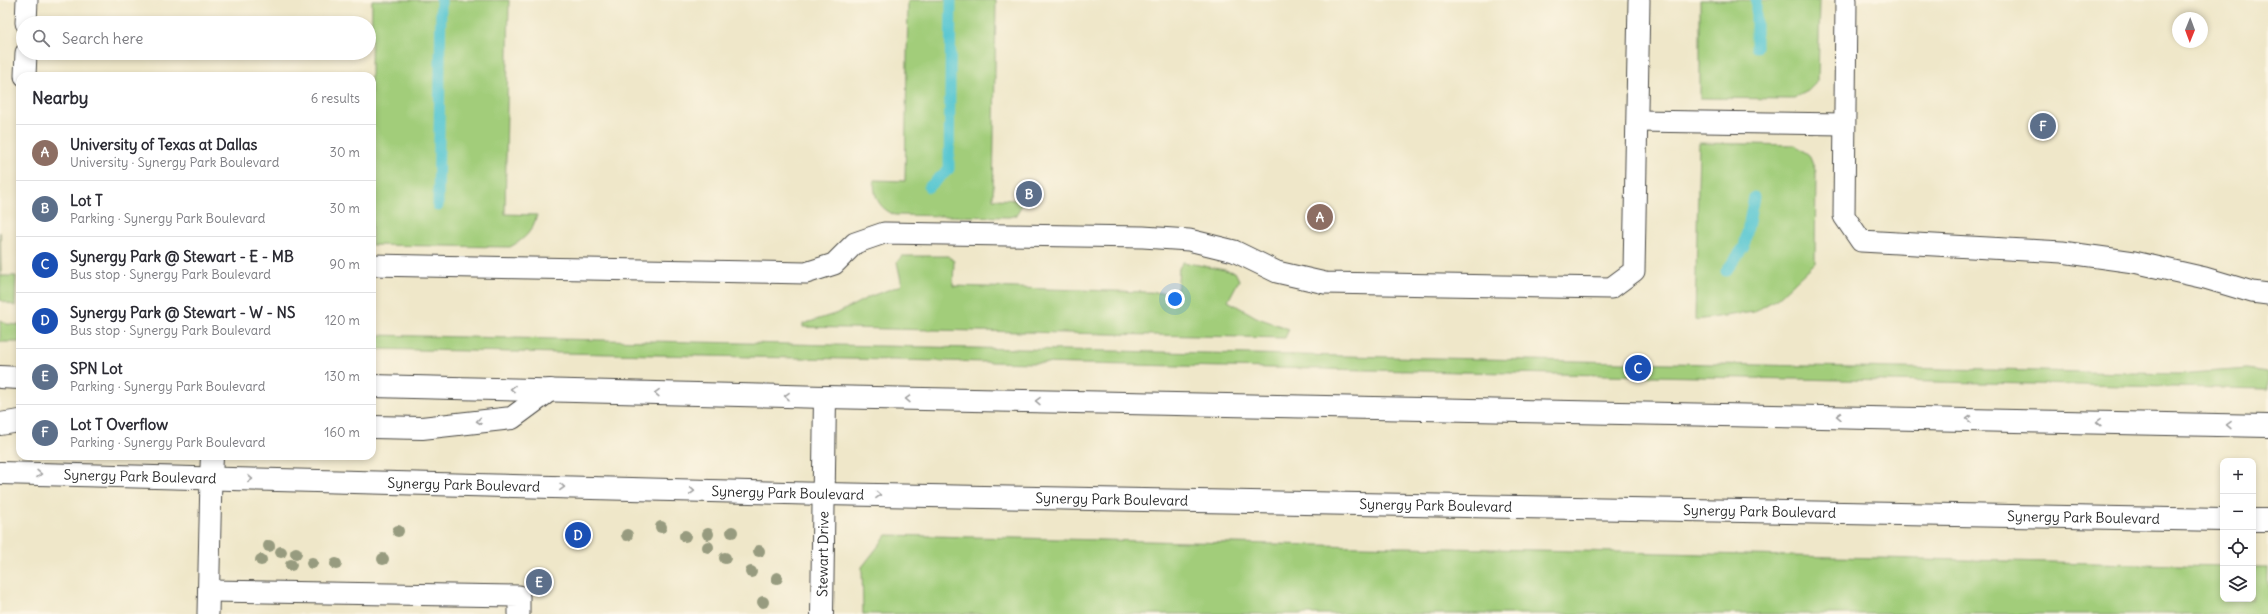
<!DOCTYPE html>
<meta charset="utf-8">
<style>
:root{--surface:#fff;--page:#f2f2f3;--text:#2b2b33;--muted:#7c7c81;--line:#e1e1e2;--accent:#1f6fb2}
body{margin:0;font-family:Delius,sans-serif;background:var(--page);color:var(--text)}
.controls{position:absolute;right:12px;bottom:12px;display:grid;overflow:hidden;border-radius:8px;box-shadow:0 2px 6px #0003}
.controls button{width:36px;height:36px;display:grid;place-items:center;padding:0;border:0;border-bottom:1px solid var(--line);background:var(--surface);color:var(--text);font:20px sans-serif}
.compass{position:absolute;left:2172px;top:12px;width:36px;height:36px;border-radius:50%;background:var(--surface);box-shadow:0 2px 6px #0003;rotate:181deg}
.you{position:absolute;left:1175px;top:299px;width:14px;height:14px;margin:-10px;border:3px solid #fff;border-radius:50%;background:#1a73e8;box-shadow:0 0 0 6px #1a73e833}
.badge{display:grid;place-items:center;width:26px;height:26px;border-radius:50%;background:var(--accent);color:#fff;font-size:13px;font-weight:700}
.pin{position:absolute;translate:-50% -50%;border:2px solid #fff;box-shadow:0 1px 4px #0006}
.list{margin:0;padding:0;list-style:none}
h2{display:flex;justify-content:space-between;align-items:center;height:52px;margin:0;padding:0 16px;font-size:17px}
h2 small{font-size:13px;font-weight:400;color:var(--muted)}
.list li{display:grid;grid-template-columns:26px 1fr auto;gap:12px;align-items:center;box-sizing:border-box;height:56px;padding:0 16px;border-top:1px solid var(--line)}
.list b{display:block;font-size:15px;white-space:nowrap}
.list p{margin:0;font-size:13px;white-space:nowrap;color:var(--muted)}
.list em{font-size:13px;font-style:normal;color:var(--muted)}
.icon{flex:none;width:22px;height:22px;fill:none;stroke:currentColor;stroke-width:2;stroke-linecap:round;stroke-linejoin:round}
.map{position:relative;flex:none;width:2268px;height:614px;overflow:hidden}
.search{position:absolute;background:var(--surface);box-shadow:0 2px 6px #0003;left:16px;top:16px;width:360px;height:44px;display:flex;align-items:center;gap:10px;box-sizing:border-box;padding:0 14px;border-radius:22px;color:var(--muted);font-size:15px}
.panel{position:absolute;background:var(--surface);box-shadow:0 2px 6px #0003;left:16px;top:72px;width:360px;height:388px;border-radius:12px}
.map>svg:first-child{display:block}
.green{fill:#a2cd7a;stroke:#667c52}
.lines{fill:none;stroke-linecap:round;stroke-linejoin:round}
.stream{stroke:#5ac7d1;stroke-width:11}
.lane-casing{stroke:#484743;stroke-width:23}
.street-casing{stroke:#484743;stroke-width:24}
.secondary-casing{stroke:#484743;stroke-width:24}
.lane{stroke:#fff;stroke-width:21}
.street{stroke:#fff;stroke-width:22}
.secondary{stroke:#fff;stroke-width:22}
.tree{fill:#979b7f}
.oneway{stroke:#a0a0a0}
.labels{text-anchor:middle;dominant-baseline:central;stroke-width:3.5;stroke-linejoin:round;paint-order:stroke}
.street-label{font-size:14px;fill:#2b2b2b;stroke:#fcf5e5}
</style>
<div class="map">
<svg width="2268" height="614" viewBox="0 0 2268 614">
<rect width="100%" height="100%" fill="#fcf5e5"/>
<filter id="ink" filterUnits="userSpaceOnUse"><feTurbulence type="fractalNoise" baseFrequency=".025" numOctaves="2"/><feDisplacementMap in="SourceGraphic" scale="8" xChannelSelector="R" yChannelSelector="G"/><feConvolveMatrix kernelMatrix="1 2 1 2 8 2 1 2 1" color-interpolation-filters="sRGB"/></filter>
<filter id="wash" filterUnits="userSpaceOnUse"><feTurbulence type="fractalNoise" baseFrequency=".012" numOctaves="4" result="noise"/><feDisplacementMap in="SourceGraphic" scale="16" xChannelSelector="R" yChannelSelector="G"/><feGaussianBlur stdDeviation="0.9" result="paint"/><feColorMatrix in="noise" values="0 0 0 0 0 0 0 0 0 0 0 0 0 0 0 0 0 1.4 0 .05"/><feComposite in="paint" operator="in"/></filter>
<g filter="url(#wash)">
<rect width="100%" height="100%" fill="#efe7c9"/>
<g class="green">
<path d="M372,0H509L505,214L537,215C532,232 525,239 510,247L372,245L371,76Z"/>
<path d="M908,0H996L993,199L1023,200L1017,215L1009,217L895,215C879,208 874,198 874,180L905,181Z"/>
<path d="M1700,0H1820L1818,81L1808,91L1792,99L1700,98Z"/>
<path d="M1699,143L1795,145L1809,155L1816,172L1815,263L1778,298L1754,312L1695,320Z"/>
<path d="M0,232L1,276H16L15,306L0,300Z"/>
<path d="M902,256H948L954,261L953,286L1177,293L1179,268L1183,262L1235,272L1239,280L1228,301L1258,318L1289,329L1285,338L803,327V324L838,313L871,296L902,285L897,262Z"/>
<path d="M0,320L7,324L20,325V342H0Z"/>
<path d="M372,335L2178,374L2247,369L2268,372V389L372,349Z"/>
<path d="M887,535L2223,566V599H2253V567H2268V614H863L862,567Z"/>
</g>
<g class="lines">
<g class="stream">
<path d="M1756,47V0"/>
<path d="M929,187L949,169L951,0"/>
<path d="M438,206L441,0"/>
<path d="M1726,271L1744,247L1754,197"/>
</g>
</g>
</g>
<g filter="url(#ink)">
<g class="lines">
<g class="lane-casing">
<g id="lane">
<path d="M1846,0L1844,216L1861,241L2062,252L2134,262L2205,278L2252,292L2268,294"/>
<path d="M26,23L27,0"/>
<path d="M25,76L26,53"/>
<path d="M1638,121L1844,124"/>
<path d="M372,265L806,273L834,264L855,243L884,233L1143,237L1189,240L1234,251L1277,272L1325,283L1611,288L1634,271L1639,0"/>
<path d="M209,591L519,596V614"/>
<path d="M208,614L211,478"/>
</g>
</g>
<g class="street-casing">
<g id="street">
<path id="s1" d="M822,614L825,397"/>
</g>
</g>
<g class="secondary-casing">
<g id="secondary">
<path d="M0,377L20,378"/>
<path d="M372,386L825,397L2268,426"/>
<path d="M0,424L20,421"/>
<path d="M372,427L422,428L512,418L550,390"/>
<path id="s2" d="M0,473L824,494L2223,520"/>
<path d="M211,478L212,456"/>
<path d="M2253,520H2268"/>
</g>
</g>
<use href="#lane" class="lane"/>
<use href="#street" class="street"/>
<use href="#secondary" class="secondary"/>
</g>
<g class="tree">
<circle cx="661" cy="527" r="6"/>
<circle cx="398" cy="531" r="6"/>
<circle cx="732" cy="532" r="6"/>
<circle cx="708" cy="534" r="6"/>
<circle cx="627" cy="535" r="6"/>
<circle cx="685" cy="536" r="6"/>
<circle cx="269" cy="546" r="6"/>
<circle cx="708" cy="547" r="6"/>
<circle cx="759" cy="551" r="6"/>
<circle cx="281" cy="552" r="6"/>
<circle cx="296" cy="553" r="6"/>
<circle cx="725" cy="558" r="6"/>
<circle cx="383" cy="559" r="6"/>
<circle cx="261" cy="560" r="6"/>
<circle cx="312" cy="563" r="6"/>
<circle cx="336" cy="564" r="6"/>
<circle cx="291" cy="565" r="6"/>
<circle cx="751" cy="572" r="6"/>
<circle cx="777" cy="578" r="6"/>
<circle cx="763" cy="602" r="6"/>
</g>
<defs><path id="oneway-chevron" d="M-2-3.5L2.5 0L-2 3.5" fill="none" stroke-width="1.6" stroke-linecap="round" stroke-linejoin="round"/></defs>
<g class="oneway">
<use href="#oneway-chevron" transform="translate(513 389) rotate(-179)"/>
<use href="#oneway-chevron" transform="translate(657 393) rotate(-178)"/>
<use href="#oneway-chevron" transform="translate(787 396) rotate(-178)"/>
<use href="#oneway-chevron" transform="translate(908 399) rotate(-179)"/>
<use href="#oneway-chevron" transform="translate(1038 401) rotate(-179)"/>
<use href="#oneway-chevron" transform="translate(1839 416) rotate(-179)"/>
<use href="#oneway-chevron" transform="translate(1969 419) rotate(-179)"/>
<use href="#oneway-chevron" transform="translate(479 421) rotate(174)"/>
<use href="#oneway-chevron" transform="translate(2099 422) rotate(-179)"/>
<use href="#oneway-chevron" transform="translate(2229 425) rotate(-179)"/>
<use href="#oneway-chevron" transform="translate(39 474) rotate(1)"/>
<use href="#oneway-chevron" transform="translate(250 479) rotate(2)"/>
<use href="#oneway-chevron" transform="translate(562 487) rotate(2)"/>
<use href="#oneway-chevron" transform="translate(692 491) rotate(2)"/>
<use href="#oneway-chevron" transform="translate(878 495) rotate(1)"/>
</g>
</g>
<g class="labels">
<g class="street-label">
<text stroke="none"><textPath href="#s2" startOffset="140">Synergy Park Boulevard</textPath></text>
<text stroke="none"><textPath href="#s2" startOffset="464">Synergy Park Boulevard</textPath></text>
<text stroke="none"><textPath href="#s2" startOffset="788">Synergy Park Boulevard</textPath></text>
<text stroke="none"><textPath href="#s2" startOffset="1112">Synergy Park Boulevard</textPath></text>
<text stroke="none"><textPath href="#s2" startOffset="1436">Synergy Park Boulevard</textPath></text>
<text stroke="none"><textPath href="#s2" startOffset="1760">Synergy Park Boulevard</textPath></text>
<text stroke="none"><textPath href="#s2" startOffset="2084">Synergy Park Boulevard</textPath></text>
<text stroke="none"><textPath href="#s1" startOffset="60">Stewart Drive</textPath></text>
</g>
</g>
</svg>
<div class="controls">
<button>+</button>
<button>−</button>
<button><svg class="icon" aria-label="locate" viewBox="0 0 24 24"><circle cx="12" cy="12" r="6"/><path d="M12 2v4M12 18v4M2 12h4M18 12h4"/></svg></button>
<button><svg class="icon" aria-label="layers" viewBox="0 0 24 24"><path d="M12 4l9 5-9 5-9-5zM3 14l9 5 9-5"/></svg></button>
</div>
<svg class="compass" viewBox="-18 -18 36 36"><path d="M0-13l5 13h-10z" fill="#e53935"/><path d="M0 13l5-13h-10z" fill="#7c7c81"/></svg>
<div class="you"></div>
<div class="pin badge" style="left:1320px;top:217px;background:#8d6e63">A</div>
<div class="pin badge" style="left:1029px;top:194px;background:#5c6f8a">B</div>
<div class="pin badge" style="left:1638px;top:368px;background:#1a4fb4">C</div>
<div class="pin badge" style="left:578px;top:535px;background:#1a4fb4">D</div>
<div class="pin badge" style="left:539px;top:582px;background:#5c6f8a">E</div>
<div class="pin badge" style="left:2043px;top:126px;background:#5c6f8a">F</div>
<div class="search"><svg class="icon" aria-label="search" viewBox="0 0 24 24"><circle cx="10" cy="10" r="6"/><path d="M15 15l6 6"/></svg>Search here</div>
<section class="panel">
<h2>Nearby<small>6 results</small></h2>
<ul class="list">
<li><span class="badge" style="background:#8d6e63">A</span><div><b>University of Texas at Dallas</b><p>University · Synergy Park Boulevard</p></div><em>30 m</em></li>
<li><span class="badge" style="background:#5c6f8a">B</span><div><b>Lot T</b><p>Parking · Synergy Park Boulevard</p></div><em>30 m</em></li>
<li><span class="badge" style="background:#1a4fb4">C</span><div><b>Synergy Park @ Stewart - E - MB</b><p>Bus stop · Synergy Park Boulevard</p></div><em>90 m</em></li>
<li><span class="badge" style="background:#1a4fb4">D</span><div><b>Synergy Park @ Stewart - W - NS</b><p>Bus stop · Synergy Park Boulevard</p></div><em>120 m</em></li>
<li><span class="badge" style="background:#5c6f8a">E</span><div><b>SPN Lot</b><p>Parking · Synergy Park Boulevard</p></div><em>130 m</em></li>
<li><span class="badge" style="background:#5c6f8a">F</span><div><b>Lot T Overflow</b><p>Parking · Synergy Park Boulevard</p></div><em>160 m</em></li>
</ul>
</section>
</div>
